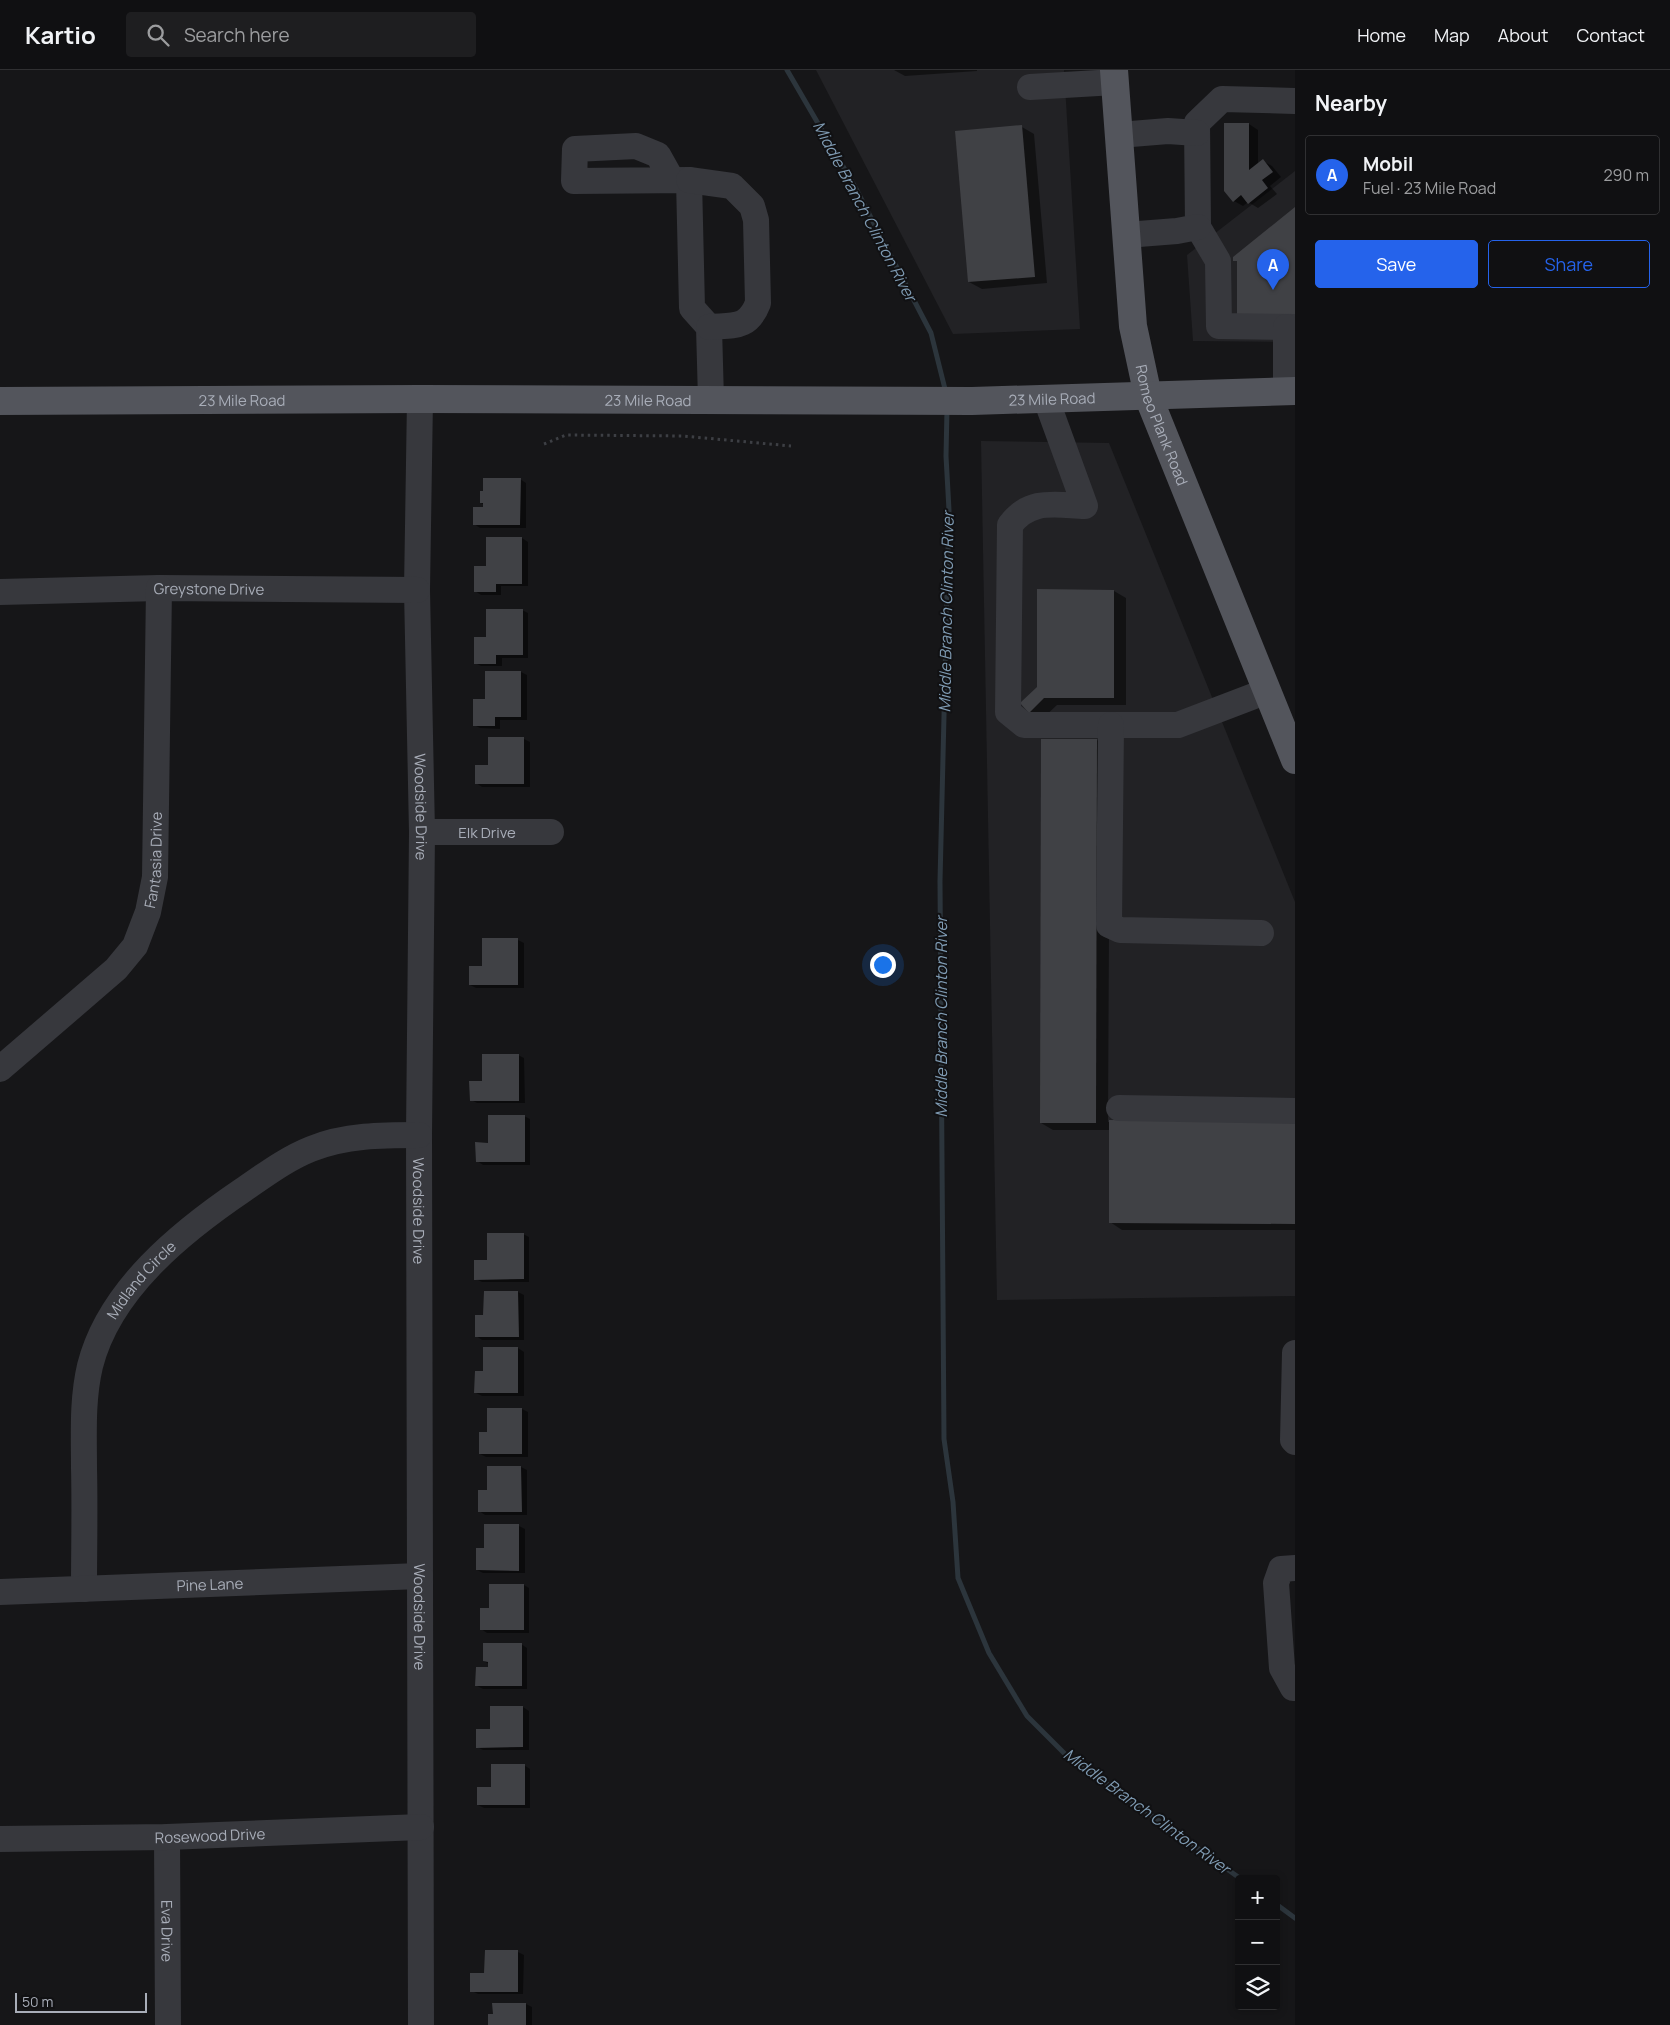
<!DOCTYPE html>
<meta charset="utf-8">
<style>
:root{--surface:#101012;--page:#1e1e20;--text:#f1f3f6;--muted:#9c9d9f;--line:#303032;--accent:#2563eb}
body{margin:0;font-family:Manrope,sans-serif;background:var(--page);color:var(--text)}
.controls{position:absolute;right:15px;bottom:15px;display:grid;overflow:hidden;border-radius:5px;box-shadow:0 2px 8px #0003}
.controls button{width:45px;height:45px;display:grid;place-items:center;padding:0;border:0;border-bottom:1px solid var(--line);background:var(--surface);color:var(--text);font:25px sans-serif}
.scale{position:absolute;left:15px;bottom:12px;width:132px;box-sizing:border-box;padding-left:5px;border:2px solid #a8adb8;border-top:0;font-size:14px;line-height:18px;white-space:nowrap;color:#a8adb8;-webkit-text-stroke:4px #111113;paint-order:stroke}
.you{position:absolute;left:882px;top:894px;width:18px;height:18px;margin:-12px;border:4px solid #fff;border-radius:50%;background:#1a73e8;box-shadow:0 0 0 8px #1a73e833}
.badge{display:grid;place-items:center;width:32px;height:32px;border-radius:50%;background:var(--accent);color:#fff;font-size:16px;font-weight:700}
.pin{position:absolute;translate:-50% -41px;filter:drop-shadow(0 1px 2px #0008)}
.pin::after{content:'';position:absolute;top:26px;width:18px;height:15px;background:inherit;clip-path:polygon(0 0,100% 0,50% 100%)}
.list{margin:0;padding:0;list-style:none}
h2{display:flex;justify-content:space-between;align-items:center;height:65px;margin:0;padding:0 20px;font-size:21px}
h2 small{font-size:16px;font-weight:400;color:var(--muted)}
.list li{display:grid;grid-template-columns:32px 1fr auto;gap:15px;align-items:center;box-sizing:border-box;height:80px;margin:0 10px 10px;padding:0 10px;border:1px solid var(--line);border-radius:5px}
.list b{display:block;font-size:19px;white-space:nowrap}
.list p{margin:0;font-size:16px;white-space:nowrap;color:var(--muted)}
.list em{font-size:16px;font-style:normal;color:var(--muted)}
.actions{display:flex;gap:10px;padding:15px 20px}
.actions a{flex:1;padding:11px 0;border:1px solid var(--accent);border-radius:5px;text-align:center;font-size:18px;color:var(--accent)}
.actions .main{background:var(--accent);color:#fff}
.icon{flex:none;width:28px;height:28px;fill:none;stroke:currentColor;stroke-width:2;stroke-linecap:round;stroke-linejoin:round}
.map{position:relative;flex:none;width:1295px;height:1955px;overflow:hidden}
header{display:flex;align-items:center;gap:30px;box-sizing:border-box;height:70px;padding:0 25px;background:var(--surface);border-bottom:1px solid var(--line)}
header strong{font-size:24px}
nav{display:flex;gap:28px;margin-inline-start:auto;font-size:18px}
.search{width:350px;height:45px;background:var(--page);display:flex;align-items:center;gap:12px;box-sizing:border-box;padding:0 18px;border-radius:5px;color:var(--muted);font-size:19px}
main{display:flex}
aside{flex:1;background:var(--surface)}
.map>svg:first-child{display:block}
.built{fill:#222225}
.shadow{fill:#0007}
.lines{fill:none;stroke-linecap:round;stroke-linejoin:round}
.stream{stroke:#2c353c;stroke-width:5}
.building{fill:#404145}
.path{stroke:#3d3f44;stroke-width:3;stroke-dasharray:2.5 4;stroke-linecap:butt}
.minor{stroke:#37383d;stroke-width:26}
.major{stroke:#53555c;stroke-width:28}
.labels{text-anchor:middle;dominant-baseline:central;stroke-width:4;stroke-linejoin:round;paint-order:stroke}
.street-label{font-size:15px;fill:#a8adb8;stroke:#111113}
.water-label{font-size:16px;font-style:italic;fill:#7f9bb3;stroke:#111113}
</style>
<header>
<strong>Kartio</strong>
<div class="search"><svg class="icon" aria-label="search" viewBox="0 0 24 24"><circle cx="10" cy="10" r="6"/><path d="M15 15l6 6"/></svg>Search here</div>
<nav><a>Home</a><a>Map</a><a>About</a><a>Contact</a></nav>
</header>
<main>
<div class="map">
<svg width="1295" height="1955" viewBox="0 0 1295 1955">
<rect width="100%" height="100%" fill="#161618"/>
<g class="built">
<path d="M816,0H1064L1080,259L953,264Z"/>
<path d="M1295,101V272L1193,271L1187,185Z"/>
<path d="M981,371L1109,373L1295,832V1226L997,1230Z"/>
</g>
<g class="shadow">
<path d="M894,0H977V1L905,6Z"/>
<path d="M1225,54H1249L1258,60V95L1263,91L1272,96L1281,107L1270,116L1277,124L1258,138L1248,132L1243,136L1234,131Z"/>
<path d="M1022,57L1034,64L1047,213L982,219L969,212Z"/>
<path d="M520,409L526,413V458H480L474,454L484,438L485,435L481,433L485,422Z"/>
<path d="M522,468L528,472V516H501V525H481L475,521L487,497Z"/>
<path d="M1114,521L1126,528V635H1057L1042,649L1030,642L1038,617Z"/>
<path d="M522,540L528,543V588H502V596H481L475,593L488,569Z"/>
<path d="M521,602L527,605V650H500V659L480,658L474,655L486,631Z"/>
<path d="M524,669L530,672V717H482L476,713L489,696Z"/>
<path d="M1042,670H1097L1110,678L1108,1052L1295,1053V1160H1122L1110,1152V1060H1053L1041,1053Z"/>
<path d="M518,870L524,873V918H476L470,915L483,897Z"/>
<path d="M518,985L524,988L525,1033H477L471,1030Z"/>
<path d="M524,1046L530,1049V1095H483L477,1091L489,1074Z"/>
<path d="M523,1164L529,1167V1212H482L476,1209L489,1191Z"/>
<path d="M485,1222H518L524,1225V1270H482L476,1266L485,1246Z"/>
<path d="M518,1278L524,1282V1326H482L476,1323Z"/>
<path d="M489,1339H522L528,1342V1387H486L480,1384L489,1363Z"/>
<path d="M488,1397H521L527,1400V1445H485L479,1441L488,1421Z"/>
<path d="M486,1456H519L525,1459V1503H483L477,1500L486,1480Z"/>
<path d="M524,1515L529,1518V1563H487L481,1559L490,1539Z"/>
<path d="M521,1574L527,1578V1619H483L477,1616L489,1599V1594L484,1591Z"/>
<path d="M523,1637L529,1641V1680H483L477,1677L491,1660Z"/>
<path d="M524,1695L530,1699V1738H484L478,1735L492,1718Z"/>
<path d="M518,1882L524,1885L523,1924H478L472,1921L486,1904Z"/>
<path d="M526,1934L532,1937V1955H490Z"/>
</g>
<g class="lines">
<g class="stream">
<path d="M787,0L855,117L931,263L946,323"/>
<path d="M947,339L946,386L949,440L940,811L944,1369L953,1432L958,1508L989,1583L1027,1646L1065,1684L1241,1809"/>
<path d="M1276,1834L1295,1848"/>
</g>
</g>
<g class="building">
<path d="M1224,53H1249V100L1263,89L1273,102L1262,110L1268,118L1248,134L1241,125L1233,132L1224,121Z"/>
<path d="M1022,55L1035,207L968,212L955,61Z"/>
<path d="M1295,137V244H1237V191H1233V187Z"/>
<path d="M483,408H521L520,455H473V437H483V433H480V421H483Z"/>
<path d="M486,467H522V514H496V522H474V496H486Z"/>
<path d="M1037,519L1114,520V628H1044L1029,643L1020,633L1037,617Z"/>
<path d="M486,539H523V585H496V594H474V567H486Z"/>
<path d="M485,601H521V647H495V656H473V629H485Z"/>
<path d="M488,667H524V714H475V695H488Z"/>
<path d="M1041,669H1097L1096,1053H1040Z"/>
<path d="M482,868H518V915H469V896H482Z"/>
<path d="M482,984H519V1031H470L469,1011H482Z"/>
<path d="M488,1045H525V1092H476L475,1072L488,1073Z"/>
<path d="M1109,1050L1295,1051V1154L1109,1153Z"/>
<path d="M487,1163H524V1209L474,1210V1190H487Z"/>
<path d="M484,1221H518L519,1267H475V1245H483Z"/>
<path d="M483,1277H518V1323H474L475,1301H483Z"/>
<path d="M487,1338H522V1384H479V1362H487Z"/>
<path d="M487,1396H521L522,1442H478V1420H487Z"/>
<path d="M484,1454H519V1501L476,1500V1478H484Z"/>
<path d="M489,1514H524V1560H480V1538H489Z"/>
<path d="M483,1573H522V1616H475L476,1597H488V1592L483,1591Z"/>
<path d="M490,1636H523V1677L476,1678V1659H490Z"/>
<path d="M491,1694H525V1735H477V1717H491Z"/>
<path d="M485,1880H518V1922H470V1903H484Z"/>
<path d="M492,1933H526V1955H488V1944H493Z"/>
</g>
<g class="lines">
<path class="path" d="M544,374L566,365L683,366L791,376"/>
<g class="minor">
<path d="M1030,17L1115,12"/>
<path d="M1295,31L1222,29L1197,53L1198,157L1218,191L1219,256L1295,257"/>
<path d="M1119,65L1168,61L1197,63"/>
<path d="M672,110L658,85L636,76L575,79L574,111L689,110L692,238L709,257L711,330"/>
<path d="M689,110L732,116L752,136L756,150L758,233C748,259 734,255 709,257"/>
<path d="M1126,165L1177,161L1198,157"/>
<path d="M1286,257V321"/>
<path id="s1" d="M420,329L417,520L422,762L419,1065L421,1955"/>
<path d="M1046,329L1085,436C1055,435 1030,428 1010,455L1008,642L1024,655H1178L1267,621"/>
<path id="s2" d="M0,522L159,518L417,520"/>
<path d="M1111,655L1109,855L1120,860L1261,863"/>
<path id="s3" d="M422,762H551"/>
<path id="s4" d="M0,999L116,899L135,876L148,842L155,807L159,518"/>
<path d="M1119,1038L1295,1041"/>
<path d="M1295,1283L1293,1370L1295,1372"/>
<path d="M1295,1498L1281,1499L1276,1513L1282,1598L1293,1618H1295"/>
<path id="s5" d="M84,1519C84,1479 85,1438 84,1398C84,1364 82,1330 90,1296C109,1220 181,1162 243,1120C265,1105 286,1089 311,1079C345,1065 383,1065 419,1065"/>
<path id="s6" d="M0,1522L420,1506"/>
<path id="s7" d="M167,1767L168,1955"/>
<path id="s8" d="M0,1769L167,1767L421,1757"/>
</g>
<g class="major">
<path id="s9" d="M1114,0L1133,256L1148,326L1295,690"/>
<path id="s10" d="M0,331L420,329L972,331L1295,321"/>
</g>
</g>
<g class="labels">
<g class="street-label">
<text stroke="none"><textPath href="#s10" startOffset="648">23 Mile Road</textPath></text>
<text stroke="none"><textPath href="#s10" startOffset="1052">23 Mile Road</textPath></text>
<text stroke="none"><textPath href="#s10" startOffset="242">23 Mile Road</textPath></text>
<text stroke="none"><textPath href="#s9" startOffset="360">Romeo Plank Road</textPath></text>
<text stroke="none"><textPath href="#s2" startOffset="209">Greystone Drive</textPath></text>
<text stroke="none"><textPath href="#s1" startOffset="408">Woodside Drive</textPath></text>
<text stroke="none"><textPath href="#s3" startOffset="65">Elk Drive</textPath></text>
<text stroke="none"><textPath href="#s4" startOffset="272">Fantasia Drive</textPath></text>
<text stroke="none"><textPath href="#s1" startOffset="812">Woodside Drive</textPath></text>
<text stroke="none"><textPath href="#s5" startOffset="325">Midland Circle</textPath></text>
<text stroke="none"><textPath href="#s6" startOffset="210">Pine Lane</textPath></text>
<text stroke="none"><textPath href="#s1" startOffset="1218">Woodside Drive</textPath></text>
<text stroke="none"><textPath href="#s8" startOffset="210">Rosewood Drive</textPath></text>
<text stroke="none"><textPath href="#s7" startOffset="94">Eva Drive</textPath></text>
</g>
<g class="water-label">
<text transform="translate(865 141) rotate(62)">Middle Branch Clinton River</text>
<text transform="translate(946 542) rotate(-89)">Middle Branch Clinton River</text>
<text transform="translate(941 947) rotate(-90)">Middle Branch Clinton River</text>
<text transform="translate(1147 1741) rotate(36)">Middle Branch Clinton River</text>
</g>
</g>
</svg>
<div class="controls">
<button>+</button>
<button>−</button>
<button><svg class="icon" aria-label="layers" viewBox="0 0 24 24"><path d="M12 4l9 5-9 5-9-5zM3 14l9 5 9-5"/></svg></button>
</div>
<div class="scale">50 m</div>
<div class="you"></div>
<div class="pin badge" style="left:1273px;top:220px">A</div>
</div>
<aside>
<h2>Nearby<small></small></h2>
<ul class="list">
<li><span class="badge">A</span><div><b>Mobil</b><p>Fuel · 23 Mile Road</p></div><em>290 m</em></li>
</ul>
<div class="actions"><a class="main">Save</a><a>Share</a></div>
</aside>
</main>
